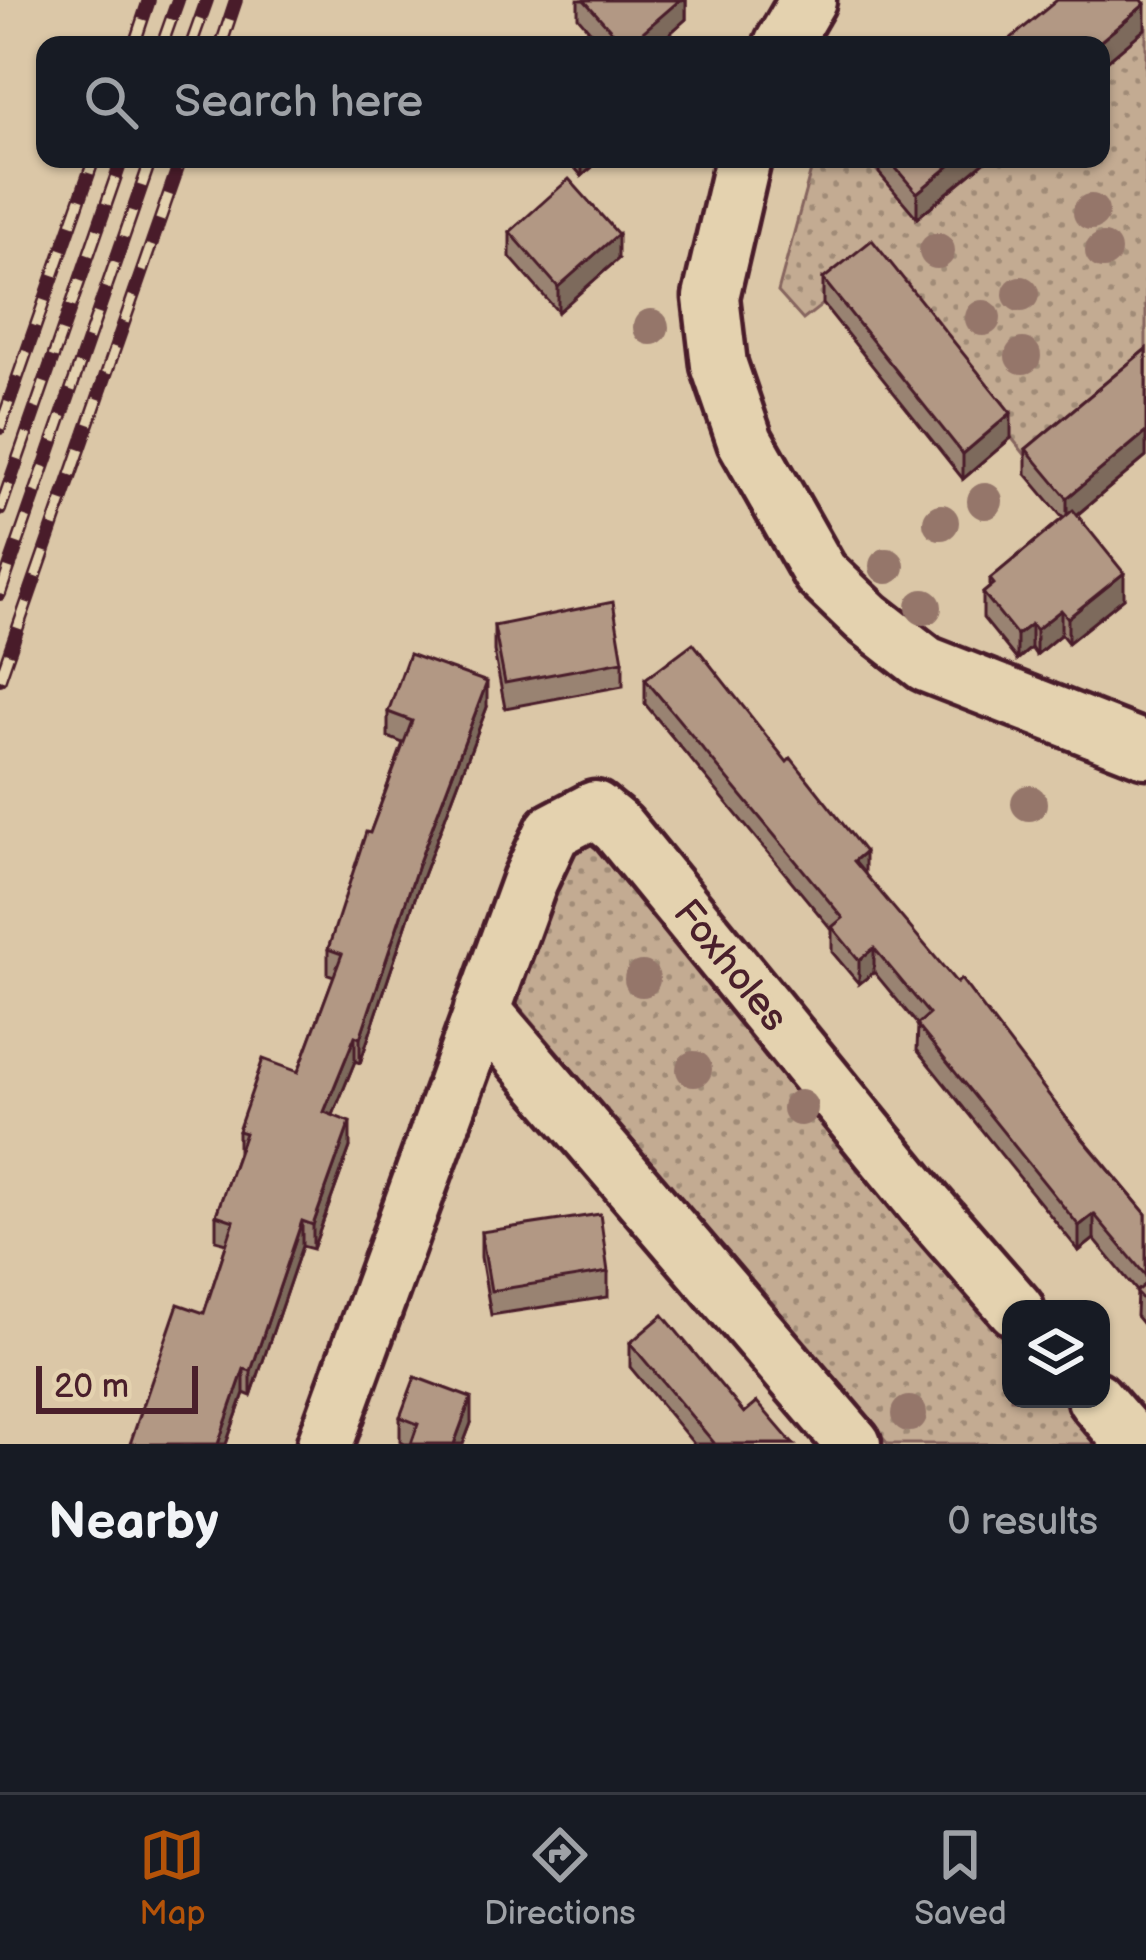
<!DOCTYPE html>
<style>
:root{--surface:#171b24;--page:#242831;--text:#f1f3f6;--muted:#9ea1a6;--line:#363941;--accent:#b45309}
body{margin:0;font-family:"Balsamiq Sans",sans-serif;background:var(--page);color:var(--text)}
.controls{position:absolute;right:36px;bottom:36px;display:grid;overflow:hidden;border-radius:24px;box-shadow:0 3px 9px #0004}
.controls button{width:108px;height:108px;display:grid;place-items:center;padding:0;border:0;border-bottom:3px solid var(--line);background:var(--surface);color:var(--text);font:60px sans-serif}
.scale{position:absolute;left:36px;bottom:30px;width:162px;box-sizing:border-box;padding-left:12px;border:6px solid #4a1f2b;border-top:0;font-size:33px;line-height:42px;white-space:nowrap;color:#4a1f2b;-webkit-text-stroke:9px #e4d2af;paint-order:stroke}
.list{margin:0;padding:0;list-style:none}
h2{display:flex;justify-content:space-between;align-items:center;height:156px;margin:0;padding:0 48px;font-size:51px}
h2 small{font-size:39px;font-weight:400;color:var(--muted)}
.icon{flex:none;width:66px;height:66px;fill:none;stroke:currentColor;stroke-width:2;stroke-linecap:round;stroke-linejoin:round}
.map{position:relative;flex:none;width:1146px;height:1444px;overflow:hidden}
.search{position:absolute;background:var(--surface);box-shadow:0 3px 9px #0004;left:36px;right:36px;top:36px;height:132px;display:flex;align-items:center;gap:30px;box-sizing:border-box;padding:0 42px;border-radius:24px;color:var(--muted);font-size:45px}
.sheet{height:348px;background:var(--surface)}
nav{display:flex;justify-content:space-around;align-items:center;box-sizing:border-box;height:168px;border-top:3px solid var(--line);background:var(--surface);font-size:33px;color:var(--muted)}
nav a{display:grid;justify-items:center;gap:6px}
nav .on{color:var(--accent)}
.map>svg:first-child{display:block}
.grass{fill:url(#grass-dots);stroke:#86655e;stroke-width:3}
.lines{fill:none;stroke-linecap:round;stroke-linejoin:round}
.minor-casing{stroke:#4a1f2b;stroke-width:63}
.minor{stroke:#e4d2af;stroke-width:54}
.rail-casing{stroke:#4a1f2b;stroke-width:14}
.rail{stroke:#e4d2af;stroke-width:9;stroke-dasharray:27;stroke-linecap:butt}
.tree{fill:#95766b}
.wall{fill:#998372;stroke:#4a1f2b;stroke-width:3}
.shaded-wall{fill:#7d6a5c;stroke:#4a1f2b;stroke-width:3}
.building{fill:#b29884;stroke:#4a1f2b;stroke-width:3}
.labels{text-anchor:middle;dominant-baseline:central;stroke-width:10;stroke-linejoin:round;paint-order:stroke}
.street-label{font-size:39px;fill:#4a1f2b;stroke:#e4d2af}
</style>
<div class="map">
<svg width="1146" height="1444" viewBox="0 0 1146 1444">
<defs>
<pattern id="grass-dots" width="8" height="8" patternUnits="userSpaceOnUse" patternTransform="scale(3)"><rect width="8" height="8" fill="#c3ab92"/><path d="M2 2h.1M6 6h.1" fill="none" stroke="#a08b77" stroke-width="1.8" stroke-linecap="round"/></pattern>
</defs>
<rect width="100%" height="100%" fill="#dbc7a7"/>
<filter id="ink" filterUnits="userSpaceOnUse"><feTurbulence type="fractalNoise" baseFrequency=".00833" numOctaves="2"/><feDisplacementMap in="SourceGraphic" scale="24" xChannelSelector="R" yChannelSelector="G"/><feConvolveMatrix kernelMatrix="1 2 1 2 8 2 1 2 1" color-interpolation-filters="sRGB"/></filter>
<g filter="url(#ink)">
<g class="grass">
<path d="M1146,28V374L1035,467L873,265L803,320L778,292L814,159H866L879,173L988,159H1101V66Z"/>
<path d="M624,836L1011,1309V1399H1101L1139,1444H888L513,999L569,845Z"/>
</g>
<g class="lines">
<g class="minor-casing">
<g id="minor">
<path d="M782,45L808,0"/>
<path d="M743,159L711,297L719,365L745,441L820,573L867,618L926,664L1146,750"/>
<path d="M482,1010L853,1444"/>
<path d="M1095,1399L1134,1444"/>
<path d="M325,1444L530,880L553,831L595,809L618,828L926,1206L1016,1309"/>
</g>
</g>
<use href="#minor" class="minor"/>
<g class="rail-casing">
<g id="rail">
<path d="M134,45L149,0"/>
<path d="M162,45L178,0"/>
<path d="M191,45L207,0"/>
<path d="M221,45L236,0"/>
<path d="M0,428L94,159"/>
<path d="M0,510L122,159"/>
<path d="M0,594L151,159"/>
<path d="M0,679L181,159"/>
</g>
</g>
<use href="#rail" class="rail"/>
</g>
<g class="tree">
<circle cx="1091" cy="212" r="18"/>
<circle cx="937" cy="251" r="18"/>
<circle cx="1103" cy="251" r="18"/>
<circle cx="1021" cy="294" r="18"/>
<circle cx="983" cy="318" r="18"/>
<circle cx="651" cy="327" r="18"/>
<circle cx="1023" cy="356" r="18"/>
<circle cx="985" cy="501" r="18"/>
<circle cx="941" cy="522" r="18"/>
<circle cx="887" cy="566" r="18"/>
<circle cx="924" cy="607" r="18"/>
<circle cx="1029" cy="803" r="18"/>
<circle cx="642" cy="979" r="18"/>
<circle cx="694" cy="1069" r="18"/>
<circle cx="800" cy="1108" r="18"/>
<circle cx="909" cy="1414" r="18"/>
</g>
<g class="wall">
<path d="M578,0H686V19L657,45H602L578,17Z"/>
<path d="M567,159H601L582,176Z"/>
<path d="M879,159H988L917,218L879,173Z"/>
<path d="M510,232L618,259L558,312L510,257Z"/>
<path d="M823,279L1011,438L963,479L823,304Z"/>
<path d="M1146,349V457L1077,515L1124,598L1068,643L1061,634L1036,655L1031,648L1017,660L983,618V593L990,587V579L1063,518L1026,474V449Z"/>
<path d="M494,626L623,661V686L505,708L494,651Z"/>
<path d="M645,679L865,875L1146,1214V1328L1136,1316L1137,1291L1094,1239L1079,1251L917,1050L918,1025L902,1006L874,972L859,984L832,952V930L645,704Z"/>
<path d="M487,707L419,886L360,1063L355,1061L333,1115L350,1147L313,1249L302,1246L251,1396L244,1393L226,1444H130L204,1313L227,1243L216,1240V1215L238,1153V1131L298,1072L334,976L328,974V949L403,743L388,737V712Z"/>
<path d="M481,1232L608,1272V1297L491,1315L481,1257Z"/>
<path d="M630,1343L744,1413L793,1444H694L630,1367Z"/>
<path d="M400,1417L471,1423L463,1444H404L400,1442Z"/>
</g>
<g class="shaded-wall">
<path d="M675,0H686V19L657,45H628Z"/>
<path d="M1145,4V29L1101,66V45H1096Z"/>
<path d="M582,159H601L582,176Z"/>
<path d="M958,159H988L917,218V193Z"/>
<path d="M618,234V259L558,312V287Z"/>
<path d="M1011,413V438L963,479V454Z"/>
<path d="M1146,432V457L1067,523V498Z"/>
<path d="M1124,573V598L1068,643V618Z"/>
<path d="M1061,610V634L1036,655V630Z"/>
<path d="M1031,624V648L1017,660V635Z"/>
<path d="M487,682V707L419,886L360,1063V1038L419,862Z"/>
<path d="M865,852V877L854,861Z"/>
<path d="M874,948V972L859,984V960Z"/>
<path d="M355,1036V1061L324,1137V1112Z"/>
<path d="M350,1122V1147L313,1249V1225Z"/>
<path d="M1094,1214V1239L1079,1251V1226Z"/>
<path d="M302,1221V1246L251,1396V1371Z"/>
<path d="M244,1369V1393L226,1444H218Z"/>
<path d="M471,1398V1423L463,1444H454Z"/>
</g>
<g class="building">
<path d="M584,0H680L628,45H624Z"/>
<path d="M1057,0H1142L1145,4L1096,45H1003Z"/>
<path d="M888,159H958L917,193Z"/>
<path d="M569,179L618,234L558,287L510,232Z"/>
<path d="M872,240L1011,413L963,454L823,279Z"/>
<path d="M1146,349V432L1067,498L1026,449Z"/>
<path d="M1073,510L1124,573L1068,618L1061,610L1036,630L1031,624L1017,635L983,593L994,584L990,579Z"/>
<path d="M613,602L623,661L505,683L494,626Z"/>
<path d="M693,643L787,762L791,758L865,852L854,861L957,983L961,979L1077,1132L1146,1214V1276L1094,1214L1079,1226L917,1025L929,1014L874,948L859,960L832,927L843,918L645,679Z"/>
<path d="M409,654L487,682L419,862L360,1038L355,1036L324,1112L350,1122L313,1225L302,1221L251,1371L244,1369L218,1444H130L178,1304L204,1313L234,1221L216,1215L245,1133L238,1131L263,1059L298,1072L342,954L328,949L366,832L370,833L412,721L388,712Z"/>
<path d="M600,1214L608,1272L491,1291L481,1232Z"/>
<path d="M1146,1284V1303L1136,1292Z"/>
<path d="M663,1315L744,1413L757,1402L793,1444H715L630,1343Z"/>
<path d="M415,1377L471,1398L454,1444H411L418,1424L400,1417Z"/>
</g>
</g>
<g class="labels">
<g class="street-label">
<text transform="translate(730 966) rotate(51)">Foxholes</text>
</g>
</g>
</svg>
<div class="controls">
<button><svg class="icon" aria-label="layers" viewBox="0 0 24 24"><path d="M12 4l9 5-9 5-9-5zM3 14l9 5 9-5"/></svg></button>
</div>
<div class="scale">20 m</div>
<div class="search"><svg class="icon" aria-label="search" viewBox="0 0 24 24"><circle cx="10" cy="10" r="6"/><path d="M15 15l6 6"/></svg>Search here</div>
</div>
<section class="sheet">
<h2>Nearby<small>0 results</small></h2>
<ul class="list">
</ul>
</section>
<nav>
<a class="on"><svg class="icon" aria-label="map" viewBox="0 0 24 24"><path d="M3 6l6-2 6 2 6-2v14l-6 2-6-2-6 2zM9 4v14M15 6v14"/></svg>Map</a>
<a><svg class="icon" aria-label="directions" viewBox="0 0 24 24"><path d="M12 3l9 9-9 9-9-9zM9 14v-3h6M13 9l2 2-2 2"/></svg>Directions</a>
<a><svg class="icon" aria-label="saved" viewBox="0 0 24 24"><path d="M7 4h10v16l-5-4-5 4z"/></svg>Saved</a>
</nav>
